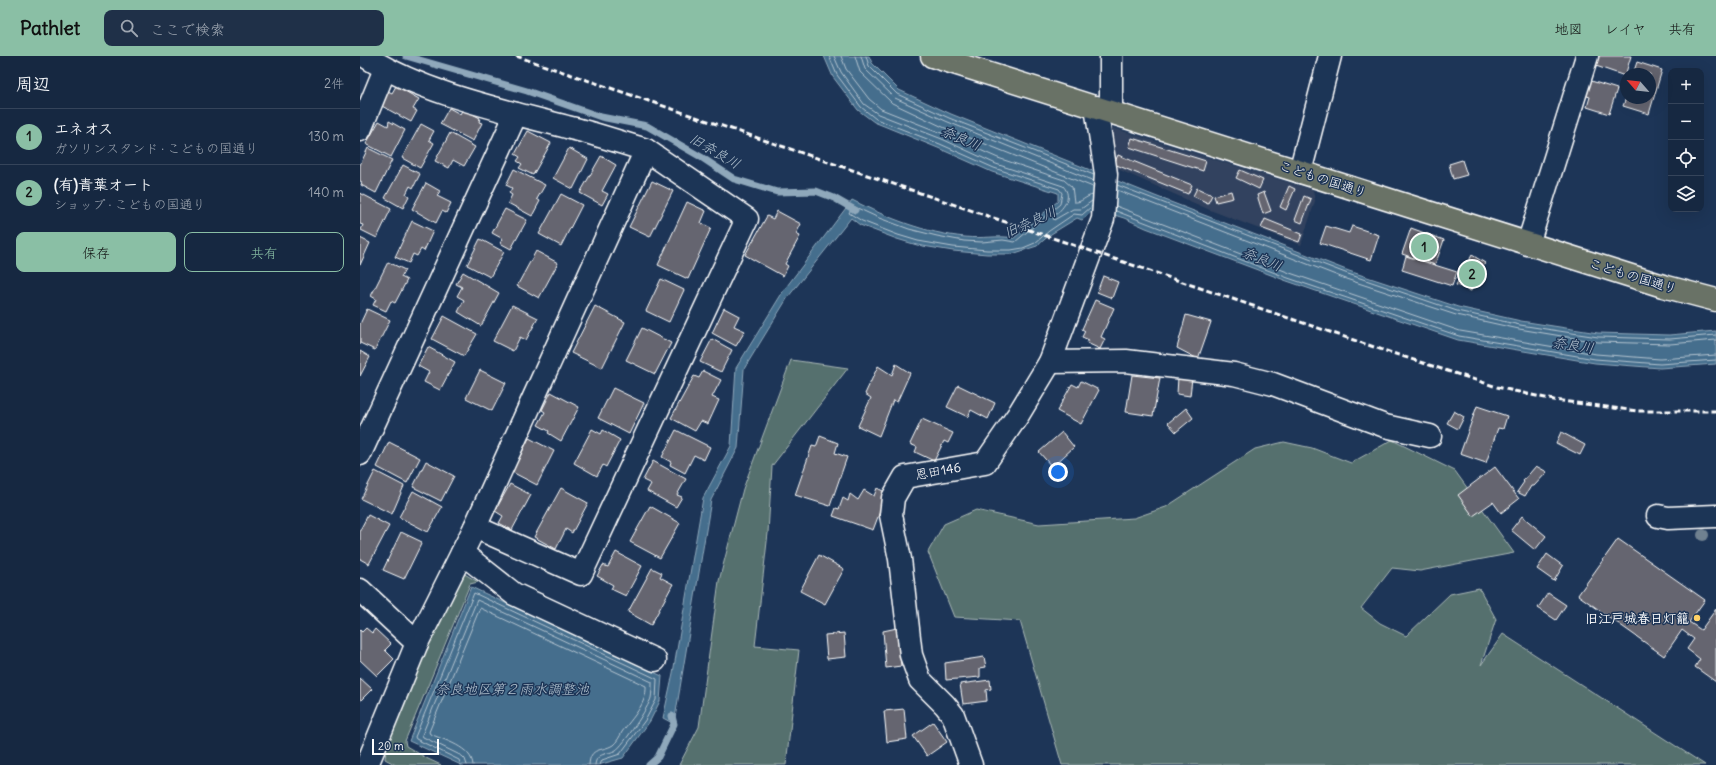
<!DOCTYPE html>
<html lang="ja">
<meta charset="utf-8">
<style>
:root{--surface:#162841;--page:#1f3048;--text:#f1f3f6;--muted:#9ea6b1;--line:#35445a;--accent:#8abfa5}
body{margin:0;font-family:Delius,"Klee One",sans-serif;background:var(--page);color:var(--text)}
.controls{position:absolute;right:12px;top:12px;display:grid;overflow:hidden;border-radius:8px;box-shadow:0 4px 16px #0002}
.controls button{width:36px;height:36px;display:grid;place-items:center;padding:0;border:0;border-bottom:1px solid var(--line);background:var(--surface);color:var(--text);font:20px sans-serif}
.compass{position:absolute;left:1260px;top:12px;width:36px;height:36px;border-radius:50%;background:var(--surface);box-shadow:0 4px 16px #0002;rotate:298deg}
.scale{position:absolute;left:12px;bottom:10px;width:67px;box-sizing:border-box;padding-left:4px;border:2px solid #fff;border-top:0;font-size:11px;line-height:14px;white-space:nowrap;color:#fff;-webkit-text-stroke:3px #1d3557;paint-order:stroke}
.you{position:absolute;left:698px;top:416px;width:14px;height:14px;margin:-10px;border:3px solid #fff;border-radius:50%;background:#1a73e8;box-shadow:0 0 0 6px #1a73e833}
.badge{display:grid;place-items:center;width:26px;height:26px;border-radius:50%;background:var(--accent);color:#111;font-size:13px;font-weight:700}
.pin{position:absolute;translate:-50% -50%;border:2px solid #fff;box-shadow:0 1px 4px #0006}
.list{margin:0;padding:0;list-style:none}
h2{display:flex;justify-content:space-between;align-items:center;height:52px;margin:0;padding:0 16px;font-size:17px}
h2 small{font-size:13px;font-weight:400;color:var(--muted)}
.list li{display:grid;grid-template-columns:26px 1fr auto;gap:12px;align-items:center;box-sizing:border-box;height:56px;padding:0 16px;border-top:1px solid var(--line)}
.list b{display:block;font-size:15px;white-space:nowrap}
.list p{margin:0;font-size:13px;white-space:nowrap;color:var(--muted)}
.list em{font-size:13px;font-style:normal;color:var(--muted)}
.actions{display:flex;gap:8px;padding:12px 16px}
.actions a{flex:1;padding:9px 0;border:1px solid var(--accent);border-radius:8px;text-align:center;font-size:14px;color:var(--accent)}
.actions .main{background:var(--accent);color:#111}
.icon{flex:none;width:22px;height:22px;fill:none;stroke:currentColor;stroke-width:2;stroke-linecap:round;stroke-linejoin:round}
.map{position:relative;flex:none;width:1356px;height:709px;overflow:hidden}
header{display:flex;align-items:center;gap:24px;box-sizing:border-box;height:56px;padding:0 20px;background:var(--accent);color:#111}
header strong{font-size:19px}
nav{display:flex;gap:22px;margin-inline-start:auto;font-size:14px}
.search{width:280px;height:36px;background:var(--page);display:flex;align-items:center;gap:10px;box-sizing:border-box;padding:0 14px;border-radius:8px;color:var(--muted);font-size:15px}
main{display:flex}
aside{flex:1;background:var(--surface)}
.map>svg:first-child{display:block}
.built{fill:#33435e}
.green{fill:#54706e;stroke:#aab8b6}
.water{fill:#456e8d;stroke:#8fa8bb}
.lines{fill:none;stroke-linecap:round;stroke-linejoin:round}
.shore{stroke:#b5c5d1;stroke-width:1}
.stream{stroke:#8fa8bb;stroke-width:7}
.building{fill:#65656f;stroke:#fff}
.minor-casing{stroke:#fff;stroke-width:25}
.major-casing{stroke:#fff;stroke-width:25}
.minor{stroke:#1d3557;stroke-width:22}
.major{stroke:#697266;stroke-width:22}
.rail{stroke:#fff;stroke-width:3;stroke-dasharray:6 3;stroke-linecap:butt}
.tree{fill:#6f8190}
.poi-dot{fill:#ffd166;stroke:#1d3557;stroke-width:1.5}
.labels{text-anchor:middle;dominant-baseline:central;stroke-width:3;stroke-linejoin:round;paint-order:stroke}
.street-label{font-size:13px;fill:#fff;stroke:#1d3557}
.poi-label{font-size:13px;font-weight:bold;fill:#fff;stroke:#1d3557;text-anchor:end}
.water-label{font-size:14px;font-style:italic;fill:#b5c5d1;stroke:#1d3557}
</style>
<header>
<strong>Pathlet</strong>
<div class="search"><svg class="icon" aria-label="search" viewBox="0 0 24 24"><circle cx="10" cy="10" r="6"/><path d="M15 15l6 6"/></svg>ここで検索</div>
<nav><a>地図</a><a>レイヤ</a><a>共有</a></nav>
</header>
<main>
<aside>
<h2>周辺<small>2件</small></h2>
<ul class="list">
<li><span class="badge">1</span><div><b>エネオス</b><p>ガソリンスタンド · こどもの国通り</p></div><em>130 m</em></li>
<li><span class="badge">2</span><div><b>(有)青葉オート</b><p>ショップ · こどもの国通り</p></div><em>140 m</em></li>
</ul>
<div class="actions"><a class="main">保存</a><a>共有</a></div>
</aside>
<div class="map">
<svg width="1356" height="709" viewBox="0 0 1356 709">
<rect width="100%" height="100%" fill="#1d3557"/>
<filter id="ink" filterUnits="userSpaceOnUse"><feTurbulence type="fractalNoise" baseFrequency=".025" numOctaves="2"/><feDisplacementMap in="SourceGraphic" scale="8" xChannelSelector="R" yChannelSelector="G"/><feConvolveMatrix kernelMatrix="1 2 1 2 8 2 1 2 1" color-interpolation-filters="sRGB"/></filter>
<g filter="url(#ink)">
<path class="built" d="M750,71L953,134L955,145L941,189L850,154L751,110Z"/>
<g class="green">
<path d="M431,304L488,312L412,410L408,477L395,590L439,594L426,709H319L339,671L359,525L383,433Z"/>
<path d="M1032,384L1095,415L1154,497L1060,515L1032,512L1001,552L1020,567L1046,580L1090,538L1119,532L1136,563L1121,609L1143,578L1345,709H702L660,565L594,561L568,496L584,468L616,454L679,468L774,462L806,451L895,393L924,386L952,392L991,407Z"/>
<path d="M103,517L118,526L110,528L45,685L46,690L68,703L81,709H36L25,703L27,687L71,582Z"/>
</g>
<g class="water">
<path d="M464,0H509L512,7L539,34L591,58L795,140L989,215L1098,251L1161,265L1238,277L1309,279L1356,275V308L1300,312L1235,307L1098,284L927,225L786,172L764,162L735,153L722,164L717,162L691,178L677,190L652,198H627L593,195L557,189L537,183L500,169L491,162L428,241L384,313L378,392L351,444L314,668L303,662L313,617L343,442L371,390L376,312L424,234L492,144C528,162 565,177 605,181C622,183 638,179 654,182L698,145V137L632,116L578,92L514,66L498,54L473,21Z"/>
<path d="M111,531L302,620L300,645L290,665L263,702L238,709H101L49,685Z"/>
</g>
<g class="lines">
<g class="shore">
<path d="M469,0L477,19L501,51L516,63L580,88L634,112L699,133L702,137L700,148L655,186L643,184L622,186L604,185L577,180L549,173L519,162L493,150L489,157L502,165L538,179L558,185L593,191L627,194H651L663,192L675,187L689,175L714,158L722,159L732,150"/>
<path d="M474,0L481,16L504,48L518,58L582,83L636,108L703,130C714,142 702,153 693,161L694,164L713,153H721L732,145"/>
<path d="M481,0L486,13L509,43L521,53L584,78L638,102L704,124L712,131L714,146C722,147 725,140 733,139"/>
<path d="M495,0L500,16L532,47L585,72L733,131"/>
<path d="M501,0L505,13L535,42L588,66L734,125"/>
<path d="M506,0L509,10L537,38L589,62L734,119"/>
<path d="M757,129L988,218L1097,255L1160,269L1238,281L1310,283L1356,279"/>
<path d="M757,134L986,223L1096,259L1159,273L1238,286L1310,288L1356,284"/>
<path d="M756,150L930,217L1100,275L1236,298L1300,303L1356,299"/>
<path d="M756,155L928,222L1099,280L1235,303L1300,308L1356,304"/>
<path d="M101,709L99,704L56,683L55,681L114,537L297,623L296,644L286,663L260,698L242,704L240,709"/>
<path d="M107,709L105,703L102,700L63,681L62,679L117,544L292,626C292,631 292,637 291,642C289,650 263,690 256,694C248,699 236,696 235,709"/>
<path d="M113,709C112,691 84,684 70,678L69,676L120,552L286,630C287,648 272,662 262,676C260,680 257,686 253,689C242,696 230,690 229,709"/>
</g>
<g class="stream">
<path d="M46,0L167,35L241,61L287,70L341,101L374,123L417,136L456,135L474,142L495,154"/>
<path d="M289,709L298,701L314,668L312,660"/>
</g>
</g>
<g class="building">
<path d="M1236,0H1271L1265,20L1233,9Z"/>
<path d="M1277,6L1302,14L1289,58L1263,50L1266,42H1290V18H1273Z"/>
<path d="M1228,24L1257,33L1249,58L1227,51L1230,41L1224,39Z"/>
<path d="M36,30L59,43L53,53L57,55L51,66L20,49L28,35L32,37Z"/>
<path d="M89,52L100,58L103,53L120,62L119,66L122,67L113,85L80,68Z"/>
<path d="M19,65L28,70L29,65L45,74L31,101L6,88Z"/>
<path d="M61,68L74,75L69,84L74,87L60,112L42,102Z"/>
<path d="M168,75L191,87L173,119L159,112L162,108L157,105L160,101L155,98Z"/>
<path d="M90,77L115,91L104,110L93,104L89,112L75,105Z"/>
<path d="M772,82L846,105L843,115L769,91Z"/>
<path d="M8,92L32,104L16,137L1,129L2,126L0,125V109Z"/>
<path d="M209,92L228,103L213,133L193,122Z"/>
<path d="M758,99L832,129L828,138L754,108Z"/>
<path d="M241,100L256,109L242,135L248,138L242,149L220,137Z"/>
<path d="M1102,104L1107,119L1093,123L1089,108Z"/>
<path d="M43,109L60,118L53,132L50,130L46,138L49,140L43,152L25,142Z"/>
<path d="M154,113L185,129L177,143L180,145L172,160L148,147L152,139L149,137L152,132L146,129Z"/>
<path d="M880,114L903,124L899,133L876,122Z"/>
<path d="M292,125L313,135L290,181L269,171Z"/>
<path d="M66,127L80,135L77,140L91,147L86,157L82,155L76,167L52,153Z"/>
<path d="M929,130L935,133L926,154L920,151Z"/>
<path d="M837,132L852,139L848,147L833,140Z"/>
<path d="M871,135L873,142L856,146L854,140Z"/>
<path d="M904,136L911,155L903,158L897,139Z"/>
<path d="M0,137L31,153L17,182L1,174L3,169L0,168Z"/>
<path d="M201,138L222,149L201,190L179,178Z"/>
<path d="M944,140L951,143L942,167L935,164Z"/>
<path d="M327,146L346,155L341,167L351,172L328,223L298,209Z"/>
<path d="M145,153L167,164L151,193L140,187L143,183L132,177Z"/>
<path d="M417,155L441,168L436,178L440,180L425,208L428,210L423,220L385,199L407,160L413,163Z"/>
<path d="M905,163L942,178L939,186L901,172Z"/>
<path d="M52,165L73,175L64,195L61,193L57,200L53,198L49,207L35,201Z"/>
<path d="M966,170L989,177L992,170L1019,179L1011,204L960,187Z"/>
<path d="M1051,172L1084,184L1075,209L1042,198Z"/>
<path d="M0,182L10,187L0,209Z"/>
<path d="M120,183L144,196L130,221L107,209Z"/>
<path d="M176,195L198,207L179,242L157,230Z"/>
<path d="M1112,199L1125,207L1111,235L1096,229Z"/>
<path d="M1046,200L1097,216L1092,230L1042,214Z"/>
<path d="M28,206L45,214L41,221L47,224L35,247L31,245L26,255L13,249L16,243L11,240Z"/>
<path d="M103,216L139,237L121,270L98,256L104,244L97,240L102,231L96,228Z"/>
<path d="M743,220L758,226L752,242L737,236Z"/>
<path d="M301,223L324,234L309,266L286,255Z"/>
<path d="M735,244L754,252L741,281L745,283L740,293L727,287L729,284L722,281L725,275L722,273Z"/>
<path d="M152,249L178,262L166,284L160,281L153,295L133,285Z"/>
<path d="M235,250L265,266L242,312L211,297Z"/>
<path d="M364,252L379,260L374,270L385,275L376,290L352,277Z"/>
<path d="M7,253L30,264L15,294L0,287V268Z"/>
<path d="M826,259L851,266L838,303L817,292Z"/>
<path d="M84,260L117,278L104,300L72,283Z"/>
<path d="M282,272L311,287L295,318L266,304Z"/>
<path d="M352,283L372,294L361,316L340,306Z"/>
<path d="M68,291L95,306L80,334L64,326L69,316L58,310Z"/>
<path d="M0,295L10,301L0,320Z"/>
<path d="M536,308L550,317L537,346L533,344L519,380L498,370L511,342L505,338L518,310L532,319Z"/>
<path d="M120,314L146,327L132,355L106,342Z"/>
<path d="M343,315L361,324L352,341L359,344L348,368L341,365L335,375L311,362L334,320L339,322Z"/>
<path d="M772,319L800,322L793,360L766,356Z"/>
<path d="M818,321L832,322L830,340L817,338Z"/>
<path d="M721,325L739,334L721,368L697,355L712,328L718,331Z"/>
<path d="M598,329L635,347L628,363L611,354L608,361L587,351Z"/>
<path d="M253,332L284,347L269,378L238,362Z"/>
<path d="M191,336L219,351L201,385L188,377L189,375L178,369L185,356L182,354Z"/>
<path d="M1117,350L1147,360L1143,373L1138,372L1126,407L1100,398Z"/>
<path d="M826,352L833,362L816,376L808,367Z"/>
<path d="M1094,355L1104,361L1098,373L1087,367Z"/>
<path d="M562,363L593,377L588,387L584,385L574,405L555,396L557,391L550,388Z"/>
<path d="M232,373L241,378L243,374L260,384L246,411L243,409L237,420L214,407Z"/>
<path d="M316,374L350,391L344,404L334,399L325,417L310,409L311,406L302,401Z"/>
<path d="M702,376L714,391L692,411L679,396Z"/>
<path d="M1201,376L1225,389L1220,399L1196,387Z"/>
<path d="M460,380L478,387L475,397L487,401L470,450L435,439L452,390L456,391Z"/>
<path d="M169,382L194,395L177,429L152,416Z"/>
<path d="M29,386L60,402L47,427L17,411Z"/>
<path d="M66,405L94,420L81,445L53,431Z"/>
<path d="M293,405L326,423L317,439L322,441L316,451L287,435L291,428L283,424Z"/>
<path d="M1176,410L1187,416L1174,430H1171L1165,440L1157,436L1164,426L1163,425Z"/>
<path d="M1135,411L1159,443L1141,457L1133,446L1113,460L1098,439Z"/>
<path d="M15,415L44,430L32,458L1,443Z"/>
<path d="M150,428L171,439L152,474L139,467L143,460L135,455Z"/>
<path d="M201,432L228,447L212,477L206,473L196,493L174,481Z"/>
<path d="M517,432L527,437L513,474L473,460L476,452L479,453L483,442L488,445L490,438L498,444L504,434L514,440Z"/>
<path d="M53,435L82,451L68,476L39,461Z"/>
<path d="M290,450L320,467L300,502L270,486Z"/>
<path d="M8,459L29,470L9,508L0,503V474Z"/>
<path d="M1162,460L1186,480L1175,494L1151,474Z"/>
<path d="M41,476L62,486L44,523L23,514Z"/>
<path d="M1258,483L1345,544L1329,566L1341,574L1356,553V626L1335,611L1340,603L1327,593L1334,583L1322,574L1304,600L1218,539Z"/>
<path d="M256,496L282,510L266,540L251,533L253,529L237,520L243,509L248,511Z"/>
<path d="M1187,498L1203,510L1194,525L1177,513Z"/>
<path d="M459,499L484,513L465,548L440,535Z"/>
<path d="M292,512L302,517L300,521L313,528L291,569L268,556Z"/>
<path d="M1188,537L1206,549L1196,564L1178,552Z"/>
<path d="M6,572L12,577L15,573L31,588L25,594L34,603L17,620L0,604V574L2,576Z"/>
<path d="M537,572L541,610L526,612L523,575Z"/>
<path d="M484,577L486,601L467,603L465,579Z"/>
<path d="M624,601L626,611L620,612V621L586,624L585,607Z"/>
<path d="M0,622L12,633L0,645Z"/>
<path d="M630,624L631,633L626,634L627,645L603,648L600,628Z"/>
<path d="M544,653L547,683L527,686L524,655Z"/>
<path d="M573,666L587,686L567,700L553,680Z"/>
</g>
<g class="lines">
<g class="minor-casing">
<g id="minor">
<path d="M5,0C61,37 142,54 207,71C233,77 259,86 286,94L115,471L57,587L7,709"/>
<path d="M751,0V56"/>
<path d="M0,74L25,13"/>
<path d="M940,116L970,0"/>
<path d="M1168,188L1227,0"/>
<path d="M690,306L766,305L874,318L913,328L1025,370L1070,380"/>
<path d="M0,398L156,58"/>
<path d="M1298,460L1308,462L1356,460"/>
<path d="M115,471L221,518L387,163L286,94"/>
<path d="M102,497L154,538L295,604"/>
<path d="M0,534L57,587"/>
<path d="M611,709L593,659L585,649L560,624L551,599L540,503L531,459L533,442L545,421L625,407L658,359L690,306L743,163L746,118L736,51"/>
</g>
</g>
<g class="major-casing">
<path id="major" d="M572,0L1303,230L1356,244"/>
</g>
<use href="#minor" class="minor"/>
<use href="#major" class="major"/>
<path class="rail" d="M156,0L1020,293L1137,331L1194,344L1277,355H1356"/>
</g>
<circle class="tree" cx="1343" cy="479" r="6"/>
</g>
<circle class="poi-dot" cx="1337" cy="562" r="4"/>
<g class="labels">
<g class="street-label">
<text transform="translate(963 123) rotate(18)">こどもの国通り</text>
<text transform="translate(1273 220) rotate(17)">こどもの国通り</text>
<text transform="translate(578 415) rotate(-10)">恩田146</text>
</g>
<g class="poi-label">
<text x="1329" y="562">旧江戸城春日灯籠</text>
</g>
<g class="water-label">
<text transform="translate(601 82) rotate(23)">奈良川</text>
<text transform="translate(355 95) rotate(30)">旧奈良川</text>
<text transform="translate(670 166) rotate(-25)">旧奈良川</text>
<text transform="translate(902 203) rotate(22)">奈良川</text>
<text transform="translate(1213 289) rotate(9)">奈良川</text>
<text x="152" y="633">奈良地区第２雨水調整池</text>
</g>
</g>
</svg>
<div class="controls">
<button>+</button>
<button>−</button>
<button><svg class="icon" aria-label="locate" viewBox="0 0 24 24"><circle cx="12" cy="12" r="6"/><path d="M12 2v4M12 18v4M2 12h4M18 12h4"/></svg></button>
<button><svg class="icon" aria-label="layers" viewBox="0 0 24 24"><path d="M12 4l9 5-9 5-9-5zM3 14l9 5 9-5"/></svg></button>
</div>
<svg class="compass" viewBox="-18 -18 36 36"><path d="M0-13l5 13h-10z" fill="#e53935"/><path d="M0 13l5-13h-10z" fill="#9ea6b1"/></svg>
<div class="scale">20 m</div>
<div class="you"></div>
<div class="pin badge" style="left:1064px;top:191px">1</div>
<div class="pin badge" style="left:1112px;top:218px">2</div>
</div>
</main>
